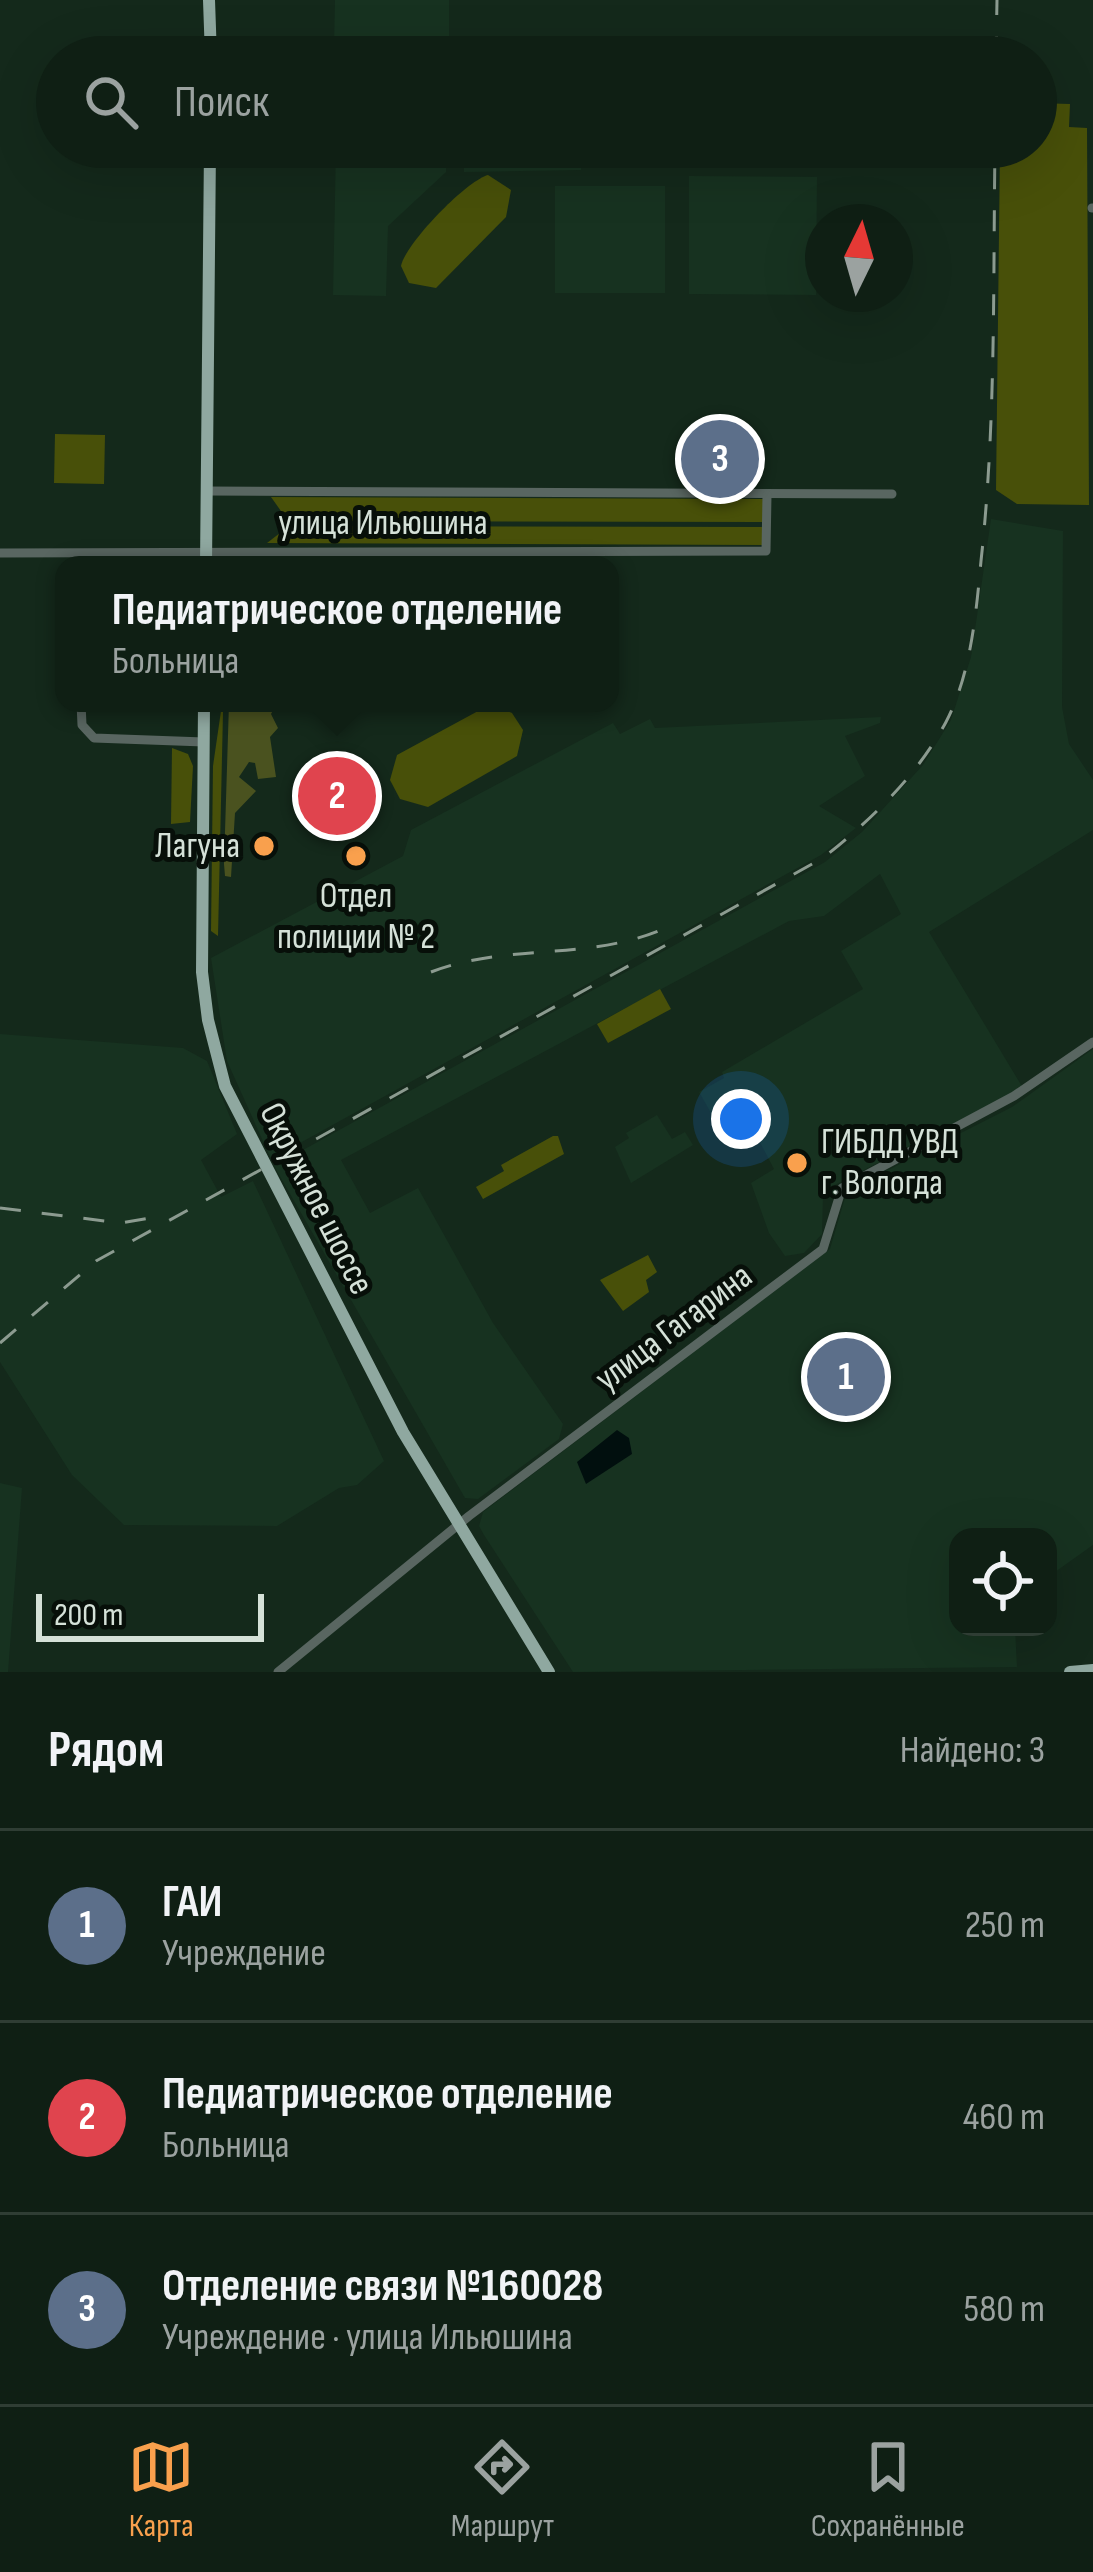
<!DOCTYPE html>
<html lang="ru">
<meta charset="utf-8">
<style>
:root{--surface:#0f1f14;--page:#1d2c22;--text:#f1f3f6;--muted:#9ba2a0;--line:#2f3d34;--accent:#f9a04d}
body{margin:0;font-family:"Sofia Sans Condensed",sans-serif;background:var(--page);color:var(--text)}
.controls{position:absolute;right:36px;bottom:36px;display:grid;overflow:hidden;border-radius:24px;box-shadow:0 12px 48px #0002}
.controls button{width:108px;height:108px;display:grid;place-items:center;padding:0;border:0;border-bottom:3px solid var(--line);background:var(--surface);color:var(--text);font:60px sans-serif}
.compass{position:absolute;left:805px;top:204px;width:108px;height:108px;border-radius:50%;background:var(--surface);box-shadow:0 12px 48px #0002;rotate:5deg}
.scale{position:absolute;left:36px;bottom:30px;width:228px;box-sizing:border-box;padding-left:12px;border:6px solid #d5e1d8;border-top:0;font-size:33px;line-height:42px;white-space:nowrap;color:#d5e1d8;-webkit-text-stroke:9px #070f09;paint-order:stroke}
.you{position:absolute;left:741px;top:1119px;width:42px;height:42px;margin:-30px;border:9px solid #fff;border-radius:50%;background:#1a73e8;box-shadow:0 0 0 18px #1a73e833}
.badge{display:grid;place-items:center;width:78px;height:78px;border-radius:50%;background:var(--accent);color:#fff;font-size:39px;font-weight:700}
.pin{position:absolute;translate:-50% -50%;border:6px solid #fff;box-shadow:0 3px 12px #0006}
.popup{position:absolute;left:55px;top:556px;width:564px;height:156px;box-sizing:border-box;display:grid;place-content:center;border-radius:24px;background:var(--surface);filter:drop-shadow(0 3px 9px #0005);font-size:39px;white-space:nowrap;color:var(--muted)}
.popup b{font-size:45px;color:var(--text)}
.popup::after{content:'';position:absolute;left:50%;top:100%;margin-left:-24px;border:24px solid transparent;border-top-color:var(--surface)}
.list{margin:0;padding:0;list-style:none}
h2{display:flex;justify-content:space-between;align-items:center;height:156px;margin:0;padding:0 48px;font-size:51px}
h2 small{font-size:39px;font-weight:400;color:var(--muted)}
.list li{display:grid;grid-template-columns:78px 1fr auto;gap:36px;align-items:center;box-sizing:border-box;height:192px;padding:0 48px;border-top:3px solid var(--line)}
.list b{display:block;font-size:45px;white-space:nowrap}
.list p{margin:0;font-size:39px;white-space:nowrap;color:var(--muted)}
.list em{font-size:39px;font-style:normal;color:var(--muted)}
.icon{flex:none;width:66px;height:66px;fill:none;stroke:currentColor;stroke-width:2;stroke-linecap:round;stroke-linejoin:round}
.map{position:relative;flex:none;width:1093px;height:1672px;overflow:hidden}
.search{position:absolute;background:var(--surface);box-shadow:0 12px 48px #0002;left:36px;right:36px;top:36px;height:132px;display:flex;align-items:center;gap:30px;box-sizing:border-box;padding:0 42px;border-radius:66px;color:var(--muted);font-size:45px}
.sheet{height:732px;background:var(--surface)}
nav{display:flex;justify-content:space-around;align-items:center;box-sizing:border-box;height:168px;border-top:3px solid var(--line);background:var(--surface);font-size:33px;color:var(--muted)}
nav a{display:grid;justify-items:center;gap:6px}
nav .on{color:var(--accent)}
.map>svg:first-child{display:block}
.built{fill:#173220}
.green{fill:#485009}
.forest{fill:#4a521f}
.water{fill:#010f0e}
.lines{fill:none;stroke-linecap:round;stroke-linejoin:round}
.minor{stroke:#596661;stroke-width:9}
.major{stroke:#8fa8a0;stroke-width:12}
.rail{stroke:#8c9b90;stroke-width:3;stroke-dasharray:21 21;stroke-linecap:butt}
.poi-dot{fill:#f9a04d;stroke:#070f09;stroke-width:4.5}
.labels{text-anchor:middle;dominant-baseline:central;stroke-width:10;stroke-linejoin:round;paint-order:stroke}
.street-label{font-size:36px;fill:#d5e1d8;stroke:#070f09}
.poi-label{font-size:36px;fill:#d5e1d8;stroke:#070f09;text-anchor:end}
</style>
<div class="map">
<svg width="1093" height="1672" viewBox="0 0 1093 1672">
<rect width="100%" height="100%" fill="#14291b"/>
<g class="built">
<path d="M335,0H449V46L334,45Z"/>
<path d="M336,147H446V172L388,226L386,296L333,295Z"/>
<path d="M464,147H581V170L464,172Z"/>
<path d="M689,147H815V166L689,167Z"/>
<path d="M689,176L817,177L816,295L689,294Z"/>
<rect x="555" y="186" width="110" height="107"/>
<path d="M991,519L1063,531L1062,707L1069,744L1093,780V830L929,932L1023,1088L831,1187L823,1196L822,1234L804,1253L785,1256L769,1233L751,1183L774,1169L745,1114L719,1127L699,1092L724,1078L722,1072L863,989L841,951L901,914L880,874L824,916L789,921L341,1160L370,1213L418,1188L493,1323L563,1424L559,1439L478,1499L465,1498L274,1166L825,862L862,832L923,765L951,720L971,657Z"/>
<path d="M881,717L880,723L845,736L865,776L819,806L856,828L821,855L271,1159L227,1061L211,958L403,856L411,830L613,723L620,734L650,719L655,728Z"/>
<path d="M0,1034L183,1048L207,1061L237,1134L201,1160L221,1197L253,1181L384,1461L357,1485L339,1488L277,1526L124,1525L72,1475L0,1362Z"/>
<path d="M1093,1049V1545L1048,1577V1537H958V1627H1015L1017,1667L573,1672L484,1535L479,1526L483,1512L830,1249L847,1191L1012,1107Z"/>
<path d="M657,1115L672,1139L685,1132L693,1145L631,1183L615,1147L629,1138L626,1133Z"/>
<path d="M0,1483L22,1488L8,1672H0Z"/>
</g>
<g class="green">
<path d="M1036,103L1070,104L1069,127L1087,128L1089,505L1017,504L996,490L1000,147H1036Z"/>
<path d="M488,175L511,190L506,217L436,288L409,283L401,266C405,244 466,181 488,175Z"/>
<path d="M55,434L105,435L104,484L54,483Z"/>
<path d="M271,497L763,499V522L288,521Z"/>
<path d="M289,526L762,527V545L267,543Z"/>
<path d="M491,704L512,713L523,730L517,756L428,807L400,799L390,780L397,755Z"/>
<path d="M221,711L223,712L218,936L211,931L213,766Z"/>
<path d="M172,748L188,754L193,766L190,822L171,824Z"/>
<path d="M660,989L671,1009L608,1043L597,1024Z"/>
<path d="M553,1136H558L564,1154L483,1199L476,1187L504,1171L501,1165Z"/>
<path d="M648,1255L657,1272L646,1280L649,1292L623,1311L600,1280Z"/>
</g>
<path class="forest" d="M229,703H277L271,714L278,728L270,737L276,777L258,779L255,763L249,762L239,777L256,791L235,813L231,877L225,876L224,864Z"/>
<path class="water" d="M617,1430L629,1438L632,1454L586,1484L577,1462Z"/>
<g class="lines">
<g class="minor">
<path d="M1092,208H1093"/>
<path d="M207,491L892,494"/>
<path d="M0,553L766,551L767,495"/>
<path d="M81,703L82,725L94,738L204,742"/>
<path d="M278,1672L469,1516L823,1249L842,1188L1014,1096L1093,1042"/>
</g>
<g class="major">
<path d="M209,0L211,57"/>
<path d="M206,565L210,147"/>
<path d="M204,703L202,972L208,1020L225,1086L403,1432L549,1672"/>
<path d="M1070,1672L1093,1670"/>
</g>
<g class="rail">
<path d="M996,57L997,0"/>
<path d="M431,972C506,943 586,961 661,930"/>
<path d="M0,1208L121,1223L161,1216"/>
<path d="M0,1343L96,1261L823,858C871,820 917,776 946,722C971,674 976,614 981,561C996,424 993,285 995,147"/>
</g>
</g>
<g class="poi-dot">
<circle cx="264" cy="846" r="12"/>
<circle cx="356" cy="856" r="12"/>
<circle cx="797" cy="1163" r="12"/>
</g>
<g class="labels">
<g class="street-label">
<text x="383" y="523">улица Ильюшина</text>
<text transform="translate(316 1199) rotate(63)">Окружное шоссе</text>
<text transform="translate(674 1328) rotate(-37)">улица Гагарина</text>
</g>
<g class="poi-label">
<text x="240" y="846">Лагуна</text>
<text x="356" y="896" text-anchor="middle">Отдел<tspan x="356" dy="41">полиции № 2</tspan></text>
<text x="821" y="1142" text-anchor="start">ГИБДД УВД<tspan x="821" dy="41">г. Вологда</tspan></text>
</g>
</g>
</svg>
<div class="controls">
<button><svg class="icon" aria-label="locate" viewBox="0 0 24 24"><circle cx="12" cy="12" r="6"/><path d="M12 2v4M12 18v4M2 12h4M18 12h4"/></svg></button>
</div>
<svg class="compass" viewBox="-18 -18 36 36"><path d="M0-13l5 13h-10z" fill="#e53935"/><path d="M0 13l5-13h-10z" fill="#9ba2a0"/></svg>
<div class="scale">200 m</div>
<div class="you"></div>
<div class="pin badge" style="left:846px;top:1377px;background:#5c6f8a">1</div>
<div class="pin badge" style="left:337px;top:796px;background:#e0444e">2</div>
<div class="popup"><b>Педиатрическое отделение</b>Больница</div>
<div class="pin badge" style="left:720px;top:459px;background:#5c6f8a">3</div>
<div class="search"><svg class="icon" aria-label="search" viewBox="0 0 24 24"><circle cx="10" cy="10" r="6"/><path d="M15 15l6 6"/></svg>Поиск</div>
</div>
<section class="sheet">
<h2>Рядом<small>Найдено: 3</small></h2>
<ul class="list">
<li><span class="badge" style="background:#5c6f8a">1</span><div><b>ГАИ</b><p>Учреждение</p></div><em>250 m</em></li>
<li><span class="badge" style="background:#e0444e">2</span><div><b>Педиатрическое отделение</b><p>Больница</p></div><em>460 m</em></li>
<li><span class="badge" style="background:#5c6f8a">3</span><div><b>Отделение связи №160028</b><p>Учреждение · улица Ильюшина</p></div><em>580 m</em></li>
</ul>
</section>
<nav>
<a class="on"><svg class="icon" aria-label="map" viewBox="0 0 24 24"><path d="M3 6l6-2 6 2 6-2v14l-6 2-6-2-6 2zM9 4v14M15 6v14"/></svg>Карта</a>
<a><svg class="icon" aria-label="directions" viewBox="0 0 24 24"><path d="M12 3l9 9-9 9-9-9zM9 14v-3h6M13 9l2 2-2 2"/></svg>Маршрут</a>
<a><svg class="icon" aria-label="saved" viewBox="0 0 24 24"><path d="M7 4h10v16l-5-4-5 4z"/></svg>Сохранённые</a>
</nav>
